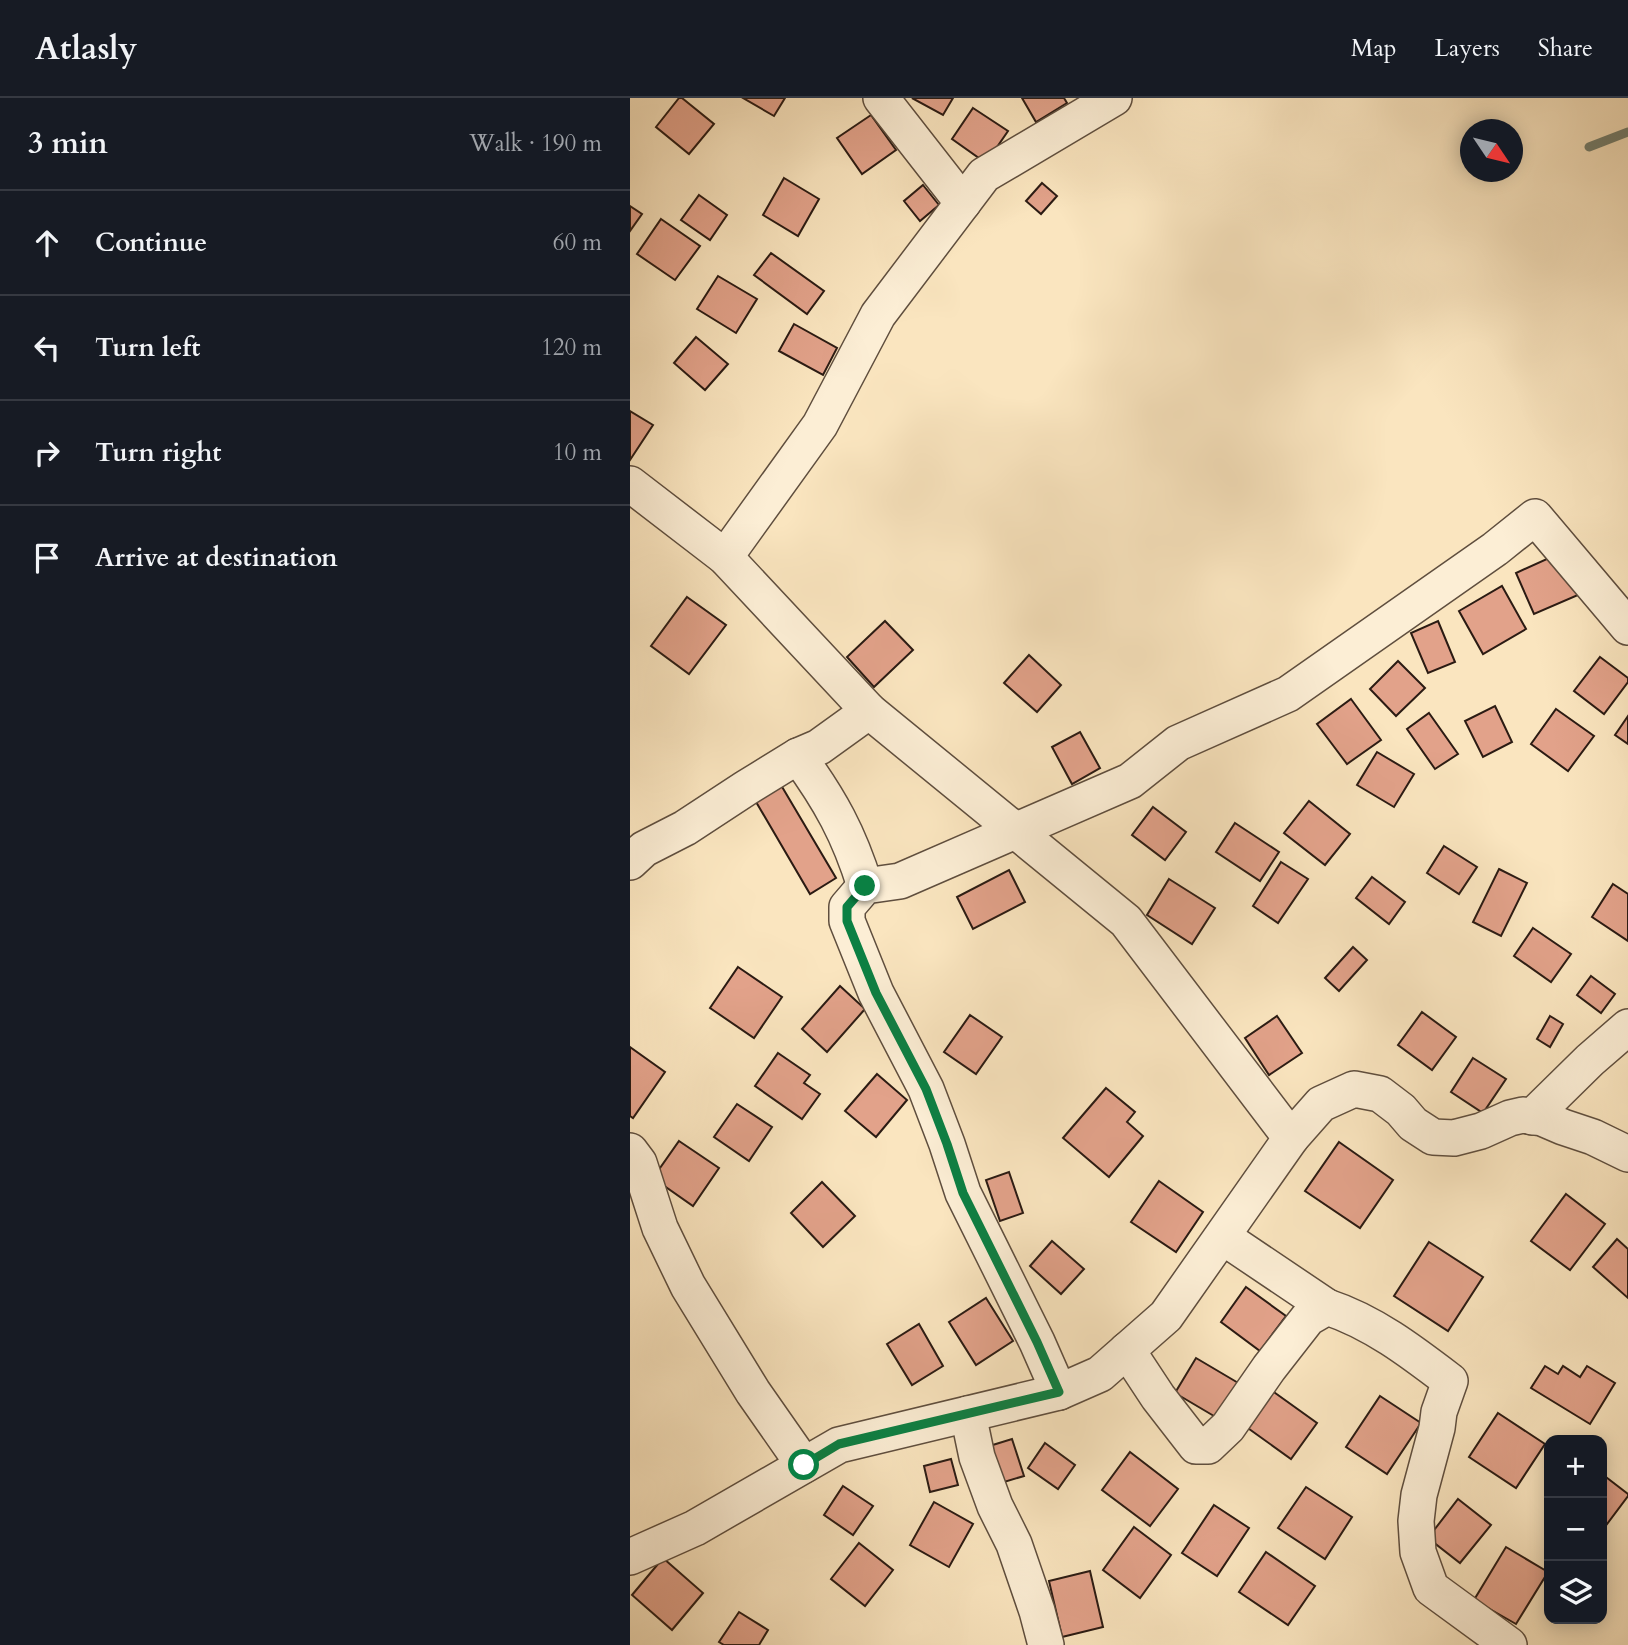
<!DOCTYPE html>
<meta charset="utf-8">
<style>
:root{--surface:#171b24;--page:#20242c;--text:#f1f3f6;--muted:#9ea1a6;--line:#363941}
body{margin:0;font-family:Cardo,serif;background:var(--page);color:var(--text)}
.controls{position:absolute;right:21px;bottom:21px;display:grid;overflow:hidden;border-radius:14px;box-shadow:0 4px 18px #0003}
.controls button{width:63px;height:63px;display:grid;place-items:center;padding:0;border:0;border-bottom:2px solid var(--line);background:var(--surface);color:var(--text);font:35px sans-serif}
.compass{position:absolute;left:830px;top:21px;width:63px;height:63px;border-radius:50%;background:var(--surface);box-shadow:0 4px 18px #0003;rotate:125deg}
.stop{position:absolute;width:21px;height:21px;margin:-16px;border:5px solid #0b8043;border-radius:50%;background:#fff}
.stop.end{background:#0b8043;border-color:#fff;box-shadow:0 2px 7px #0008}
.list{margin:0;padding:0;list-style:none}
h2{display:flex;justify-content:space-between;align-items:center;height:91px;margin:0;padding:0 28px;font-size:30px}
h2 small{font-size:23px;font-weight:400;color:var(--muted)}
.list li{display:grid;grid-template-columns:46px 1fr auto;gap:21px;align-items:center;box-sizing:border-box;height:105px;padding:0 28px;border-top:2px solid var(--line)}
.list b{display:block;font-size:26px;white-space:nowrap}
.list em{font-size:23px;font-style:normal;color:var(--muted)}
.icon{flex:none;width:38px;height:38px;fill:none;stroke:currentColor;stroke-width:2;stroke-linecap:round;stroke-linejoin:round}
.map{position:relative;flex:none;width:998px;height:1547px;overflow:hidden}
header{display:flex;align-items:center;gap:42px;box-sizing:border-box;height:98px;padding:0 35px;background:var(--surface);border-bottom:2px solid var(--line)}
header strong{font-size:33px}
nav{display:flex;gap:38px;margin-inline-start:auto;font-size:24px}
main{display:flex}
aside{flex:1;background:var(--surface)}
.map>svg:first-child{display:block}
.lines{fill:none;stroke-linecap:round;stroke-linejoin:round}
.stream{stroke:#717e6f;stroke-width:9}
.building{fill:#e2a28a;stroke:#2b1b13;stroke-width:2}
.minor-casing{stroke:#5f4e3e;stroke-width:38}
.minor{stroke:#fceed5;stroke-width:35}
.route{stroke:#0b8043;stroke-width:9}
</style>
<header>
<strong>Atlasly</strong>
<nav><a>Map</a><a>Layers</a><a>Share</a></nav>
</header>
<main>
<aside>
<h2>3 min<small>Walk · 190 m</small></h2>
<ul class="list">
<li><svg class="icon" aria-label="ahead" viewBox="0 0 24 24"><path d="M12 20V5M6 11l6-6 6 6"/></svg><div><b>Continue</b></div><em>60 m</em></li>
<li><svg class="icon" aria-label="left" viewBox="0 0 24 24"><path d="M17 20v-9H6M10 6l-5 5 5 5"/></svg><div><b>Turn left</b></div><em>120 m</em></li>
<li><svg class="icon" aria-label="right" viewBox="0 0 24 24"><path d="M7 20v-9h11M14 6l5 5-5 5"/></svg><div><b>Turn right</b></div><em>10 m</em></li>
<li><svg class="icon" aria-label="arrive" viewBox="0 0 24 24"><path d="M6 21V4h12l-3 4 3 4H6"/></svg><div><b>Arrive at destination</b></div></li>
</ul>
</aside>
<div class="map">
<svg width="998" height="1547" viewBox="0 0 998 1547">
<rect width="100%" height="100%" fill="#fae5bf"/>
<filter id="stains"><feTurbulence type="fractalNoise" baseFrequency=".00286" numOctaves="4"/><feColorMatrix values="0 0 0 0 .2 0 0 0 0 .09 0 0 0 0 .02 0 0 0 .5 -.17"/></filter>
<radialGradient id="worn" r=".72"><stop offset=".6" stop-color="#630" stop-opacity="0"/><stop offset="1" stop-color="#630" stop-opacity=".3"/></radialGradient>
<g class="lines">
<path class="stream" d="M959,49L998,34"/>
</g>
<g class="building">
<path d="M49,0H52L84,26L59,56L26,29Z"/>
<path d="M113,0H155L144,18Z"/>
<path d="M282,0H323L313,17Z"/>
<path d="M392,0H434L437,5L406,24Z"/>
<path d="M343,10L378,33L356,65L322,41Z"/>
<path d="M241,17L266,52L232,76L207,40Z"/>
<path d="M154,80L189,101L168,138L133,117Z"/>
<path d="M412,85L427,98L411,116L396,103Z"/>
<path d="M293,87L309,107L290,123L274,103Z"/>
<path d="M69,97L97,117L80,142L51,122Z"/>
<path d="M0,108L12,116L0,133Z"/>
<path d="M31,121L70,148L45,182L7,156Z"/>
<path d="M141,155L194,193L177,216L124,177Z"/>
<path d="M88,178L127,201L106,235L67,211Z"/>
<path d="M164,226L207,250L193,277L149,253Z"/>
<path d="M66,239L98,266L75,292L44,265Z"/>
<path d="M0,313L23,327L0,362Z"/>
<path d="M930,455L948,497L904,516L886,475Z"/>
<path d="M872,488L896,531L853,556L829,513Z"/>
<path d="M57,499L96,527L59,576L21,548Z"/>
<path d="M255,523L283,552L244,589L217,559Z"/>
<path d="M808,523L825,564L798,575L781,535Z"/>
<path d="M399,557L431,587L407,614L374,585Z"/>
<path d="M970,559L998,580V584L974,616L944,593Z"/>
<path d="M768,563L795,590L766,618L740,591Z"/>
<path d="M721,601L751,642L717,666L687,626Z"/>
<path d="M865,608L882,644L853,659L835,623Z"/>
<path d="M926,611L964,638L938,673L901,646Z"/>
<path d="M799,615L828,656L805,671L777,631Z"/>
<path d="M998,618V646L985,637Z"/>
<path d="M450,634L470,670L442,686L422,649Z"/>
<path d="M747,654L784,676L764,709L727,687Z"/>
<path d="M148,682L206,780L180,796L122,697Z"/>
<path d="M679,703L720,736L695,767L654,735Z"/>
<path d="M523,709L556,734L535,762L502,737Z"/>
<path d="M605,725L649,754L630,783L586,754Z"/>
<path d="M814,748L847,769L829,796L797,775Z"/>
<path d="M651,764L678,781L648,825L623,808Z"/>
<path d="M869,771L897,785L871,838L843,824Z"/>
<path d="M379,772L395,804L343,831L327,799Z"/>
<path d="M742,779L775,804L759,826L726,800Z"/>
<path d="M539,781L585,810L562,846L517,817Z"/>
<path d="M983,786L998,796V843L962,819Z"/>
<path d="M903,830L941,856L921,884L884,858Z"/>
<path d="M723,849L737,862L709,893L695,880Z"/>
<path d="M108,869L152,899L124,940L80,910Z"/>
<path d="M961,878L985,896L971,915L947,897Z"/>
<path d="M210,888L235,911L197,954L172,931Z"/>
<path d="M792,914L826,939L802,972L768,947Z"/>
<path d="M340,917L372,939L346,976L314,954Z"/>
<path d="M647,918L672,955L639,977L615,940Z"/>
<path d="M920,918L933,926L920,949L907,941Z"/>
<path d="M0,949L35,974L3,1020L0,1018Z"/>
<path d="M148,955L180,977L174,985L190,996L172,1021L125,988Z"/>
<path d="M843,960L876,981L853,1015L821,994Z"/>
<path d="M247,976L277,1002L246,1039L215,1013Z"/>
<path d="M476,990L505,1014L497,1024L513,1038L479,1079L433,1040Z"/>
<path d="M107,1006L142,1029L119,1063L84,1039Z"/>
<path d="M49,1043L89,1070L63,1108L23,1080Z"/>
<path d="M709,1044L763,1082L730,1130L675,1093Z"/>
<path d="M379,1074L393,1115L370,1123L356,1082Z"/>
<path d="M529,1083L573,1114L546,1154L501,1124Z"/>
<path d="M192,1084L225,1118L193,1149L161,1115Z"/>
<path d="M936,1096L975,1126L940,1172L901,1143Z"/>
<path d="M987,1141L998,1151V1200L963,1169Z"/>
<path d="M422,1143L454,1171L431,1196L400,1168Z"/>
<path d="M799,1144L853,1179L818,1233L764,1198Z"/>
<path d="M616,1189L656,1218L630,1253L591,1224Z"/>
<path d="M356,1200L383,1243L346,1267L319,1224Z"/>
<path d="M289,1226L313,1268L282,1287L257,1246Z"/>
<path d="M566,1260L610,1286L589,1321L545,1295Z"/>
<path d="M915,1268L928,1276L933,1268L950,1279L957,1268L985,1285L960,1326L901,1290Z"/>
<path d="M641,1292L687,1325L661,1361L615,1328Z"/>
<path d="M750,1298L791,1325L757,1376L716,1349Z"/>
<path d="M868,1315L915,1346L886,1390L839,1359Z"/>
<path d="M382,1341L394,1378L364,1387L353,1350Z"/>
<path d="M415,1345L445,1367L428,1391L398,1370Z"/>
<path d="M500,1354L548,1391L520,1428L472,1392Z"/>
<path d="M321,1361L328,1387L300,1394L294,1368Z"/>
<path d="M972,1376L998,1396V1398L977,1426L972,1422Z"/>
<path d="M213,1388L243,1408L223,1437L194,1417Z"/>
<path d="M676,1389L722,1419L695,1461L648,1430Z"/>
<path d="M828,1401L861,1427L830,1465L798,1440Z"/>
<path d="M304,1404L343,1426L319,1469L280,1447Z"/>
<path d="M584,1407L619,1430L587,1478L552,1455Z"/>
<path d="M504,1429L541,1457L510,1500L473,1472Z"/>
<path d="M229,1445L263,1472L235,1508L201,1481Z"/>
<path d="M876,1449L918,1474L886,1526L844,1502Z"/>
<path d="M636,1454L685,1488L658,1527L609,1494Z"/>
<path d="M33,1460L73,1495L42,1532L2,1497Z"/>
<path d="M460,1473L473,1529L432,1539L419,1483Z"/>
<path d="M109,1514L138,1532L129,1547H94L89,1544Z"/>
</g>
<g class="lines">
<g class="minor-casing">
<g id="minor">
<path d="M251,0L333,105"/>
<path d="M0,386L95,459L239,613L496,823L661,1040L536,1218L470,1276L429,1294L209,1347L65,1430L0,1459"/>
<path d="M95,459L190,327L248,217L354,77L484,0"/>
<path d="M168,658C200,702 219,736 235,788"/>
<path d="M0,764L14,751L55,730L116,690L168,658L189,649L239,613"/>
<path d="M902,1019L960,962L998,929"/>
<path d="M661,1040L691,1006L724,991L750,996L771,1012L783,1026L803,1039L824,1040L851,1033L880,1020L893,1017L912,1020L933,1029L963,1039L998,1056"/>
<path d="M0,1053L9,1065L30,1130L58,1188L123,1294L174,1367"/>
<path d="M593,1139L697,1209"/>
<path d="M497,1252L528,1299L566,1348H578L598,1329L639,1270L678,1220L697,1209C743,1224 782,1254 820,1283L809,1314L807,1330L789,1397L786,1423L788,1454L801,1490L879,1547"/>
<path d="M429,1294L407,1244L333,1095L317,1046L296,991L246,895L217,823V809L235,788L270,783L500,683L548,645L658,596L865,451L905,419L998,529"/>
<path d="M338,1316L347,1359L365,1408L384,1446L407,1513L416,1547"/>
</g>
</g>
<use href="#minor" class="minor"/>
</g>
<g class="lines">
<path class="route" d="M174,1367L209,1346L429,1294L407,1244L333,1095L317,1046L296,991L246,895L217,823V809L235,788"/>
</g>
<rect width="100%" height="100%" filter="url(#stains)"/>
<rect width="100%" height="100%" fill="url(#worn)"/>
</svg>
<div class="controls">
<button>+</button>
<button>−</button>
<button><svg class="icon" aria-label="layers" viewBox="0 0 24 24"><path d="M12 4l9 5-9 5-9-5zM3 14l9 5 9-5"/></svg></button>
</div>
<svg class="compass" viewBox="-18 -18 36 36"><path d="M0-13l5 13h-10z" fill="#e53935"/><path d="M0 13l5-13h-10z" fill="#9ea1a6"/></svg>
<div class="stop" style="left:174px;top:1367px"></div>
<div class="stop end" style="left:235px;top:788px"></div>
</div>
</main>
